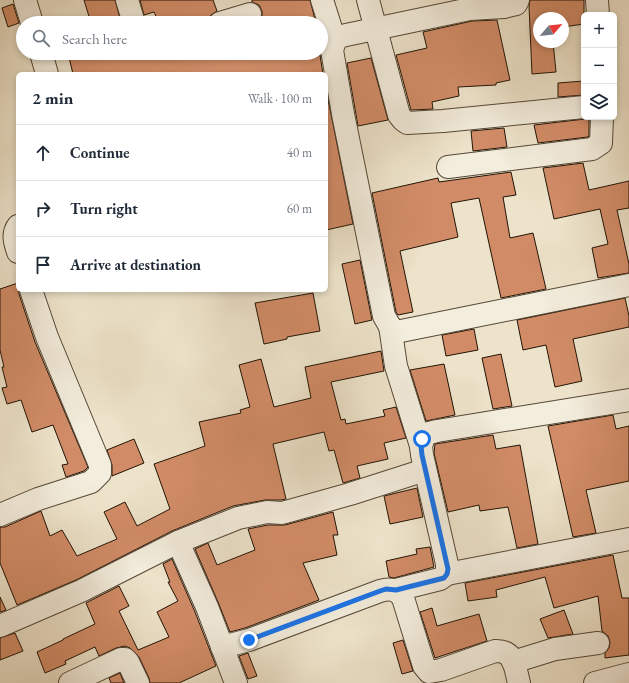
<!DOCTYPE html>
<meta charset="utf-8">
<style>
:root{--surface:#fff;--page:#f6f6f7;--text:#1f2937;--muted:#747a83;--line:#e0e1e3}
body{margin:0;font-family:"EB Garamond",serif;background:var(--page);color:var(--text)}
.controls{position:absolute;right:12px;top:12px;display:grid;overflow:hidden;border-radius:6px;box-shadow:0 2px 6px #0003}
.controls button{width:36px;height:36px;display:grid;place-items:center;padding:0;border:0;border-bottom:1px solid var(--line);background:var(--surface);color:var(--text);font:20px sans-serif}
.compass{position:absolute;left:533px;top:12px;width:36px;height:36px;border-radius:50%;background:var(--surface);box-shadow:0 2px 6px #0003;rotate:62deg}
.stop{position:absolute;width:12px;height:12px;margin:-9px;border:3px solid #1a73e8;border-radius:50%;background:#fff}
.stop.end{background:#1a73e8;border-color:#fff;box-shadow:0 1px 4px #0008}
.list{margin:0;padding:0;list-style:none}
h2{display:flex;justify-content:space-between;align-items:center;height:52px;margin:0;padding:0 16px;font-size:17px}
h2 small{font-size:13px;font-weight:400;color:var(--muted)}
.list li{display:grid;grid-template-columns:26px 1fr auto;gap:12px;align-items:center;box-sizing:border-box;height:56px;padding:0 16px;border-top:1px solid var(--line)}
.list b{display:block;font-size:15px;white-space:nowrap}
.list em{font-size:13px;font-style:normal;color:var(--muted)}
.icon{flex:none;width:22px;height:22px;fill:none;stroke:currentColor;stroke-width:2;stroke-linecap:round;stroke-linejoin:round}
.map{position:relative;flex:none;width:629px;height:683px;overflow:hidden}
.search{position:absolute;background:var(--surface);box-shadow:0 2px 6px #0003;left:16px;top:16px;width:312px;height:44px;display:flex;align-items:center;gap:10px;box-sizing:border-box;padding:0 14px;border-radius:22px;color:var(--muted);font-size:15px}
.panel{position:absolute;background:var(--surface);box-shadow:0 2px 6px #0003;left:16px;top:72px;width:312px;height:220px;border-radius:6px}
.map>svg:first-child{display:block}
.building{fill:#d18c67;stroke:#221305}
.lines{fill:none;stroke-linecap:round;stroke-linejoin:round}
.minor-casing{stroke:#554736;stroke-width:24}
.minor{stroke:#f3eddd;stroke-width:22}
.route{stroke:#1a73e8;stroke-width:5}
</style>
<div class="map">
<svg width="629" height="683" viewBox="0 0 629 683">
<rect width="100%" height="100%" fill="#ede3ca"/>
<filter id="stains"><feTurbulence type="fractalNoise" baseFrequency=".005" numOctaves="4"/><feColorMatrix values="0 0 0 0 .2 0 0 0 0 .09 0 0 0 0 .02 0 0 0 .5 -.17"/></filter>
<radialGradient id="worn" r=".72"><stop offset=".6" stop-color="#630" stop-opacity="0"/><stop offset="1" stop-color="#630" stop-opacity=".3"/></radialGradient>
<g class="building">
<path d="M84,0H115L121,22L91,23Z"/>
<path d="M140,0H213L217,11L211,15L208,23H159L154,12L144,15Z"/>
<path d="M252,0H310L316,23H258L262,17V11L259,5L252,2Z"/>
<path d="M530,0H584V24L563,27V18H539V42H553L556,72L532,74L529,6Z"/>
<path d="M13,4L19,23L8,27L2,8Z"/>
<path d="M497,20L510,80L496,83V85L458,87L459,96L432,102L433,109L411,110L396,55L427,48L423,32L472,21Z"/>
<path d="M68,53H315L320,55L323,74H73Z"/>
<path d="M371,58L388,120L358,126L347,63Z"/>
<path d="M584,81V95L558,97V83Z"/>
<path d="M326,89L353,224L326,230Z"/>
<path d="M589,118V136L588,137L538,143L534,125L585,119Z"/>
<path d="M504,128L507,147L473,151L471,131Z"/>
<path d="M583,163L589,190L629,181V208L617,210L629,264V273L598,278L592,248L608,244L600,209L554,219L543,168Z"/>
<path d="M511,172L516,195L503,197L510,238L533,233L546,289L501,298L479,198L451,203L458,237L400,251L413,312L398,315L396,312L372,193L438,178L439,182Z"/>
<path d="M360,260L372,320L355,324L342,264Z"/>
<path d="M18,283L19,294L35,342L88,467L84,471L66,477L62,465L68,464L53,425L32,432L21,400L7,404L2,388L7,387L2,367H4L0,350V289Z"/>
<path d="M313,293L320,331L287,337V339L264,344L255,303Z"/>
<path d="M625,298L629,316V327L573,339L582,381L555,387L546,345L523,350L517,320Z"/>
<path d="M474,329L478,350L446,356L442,335Z"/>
<path d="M381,351L384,371L331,382L341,420L345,419L346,424L385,416L383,410L396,407L406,438L384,443L388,459L357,466L360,478L343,483L334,450L329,451L324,432L273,444L286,499L281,500H265L233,506L172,531L76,580L17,605L0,563V527H5L41,511L50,536L62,530L77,556L117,539L104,512L125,502L137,526L170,509L154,464L205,446L199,422L241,413L240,410L250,407L239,365L261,359L274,407L311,398L305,367Z"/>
<path d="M501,354L512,406L493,409L482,358Z"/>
<path d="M444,364L455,415L426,421L410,370Z"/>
<path d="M613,415L616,429L629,426V481L586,490L596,533L573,537L548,426Z"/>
<path d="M493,435L496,449L520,445L538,544L517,548L508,507L480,511L479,505L448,512L434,453L435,444Z"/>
<path d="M134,439L144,463L112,476V465L107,450Z"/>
<path d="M417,488L423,517L390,524L384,496Z"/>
<path d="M333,512L338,535H333L337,555L303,563L319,600L245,628L230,632L218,602L195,549L208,543L217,565L255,550L248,529L268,525H285Z"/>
<path d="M430,547L434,567L394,578L389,577L386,561L417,554L416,549Z"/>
<path d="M613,555L622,598H629V655L605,658V653L609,648L610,642L608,636L602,631L598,596L554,608L545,577L496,590L497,597L468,601L465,583Z"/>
<path d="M172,559L195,612L216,666L179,683H150L149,678L139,657L130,648L125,646L116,648L99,656L95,647L65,661L66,664L45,673L37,652L63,640V639L95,624L86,603L119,586L129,606L119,611L138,650L169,637L157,612L178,601L168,582H170L163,564Z"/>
<path d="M0,597L6,610L0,612Z"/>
<path d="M432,608L437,626L479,614L487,641L435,658L420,612Z"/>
<path d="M564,610L573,634L548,638L540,619Z"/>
<path d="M15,633L23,651L0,660V638Z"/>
<path d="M403,640L413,671L402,674L393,643Z"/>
<path d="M248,653L257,676L248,679L239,656Z"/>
<path d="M120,673L124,683H111L109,678Z"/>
</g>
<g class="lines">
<g class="minor-casing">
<g id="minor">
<path d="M25,0L32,23"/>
<path d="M127,0L134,23"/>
<path d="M368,0L399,115L403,120L407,123L443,121L584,107"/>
<path d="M518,0L516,4L504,7L470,9L346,35L339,37L335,41L332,50L343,114L384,316L392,330L396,332L629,285"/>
<path d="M597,0L598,15"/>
<path d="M220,23L250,14"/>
<path d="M322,43L335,41L322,0"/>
<path d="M41,53L47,74"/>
<path d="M448,167L592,149L601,143L602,117"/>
<path d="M18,226C12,234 15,243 18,252"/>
<path d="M390,326L396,366L421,446"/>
<path d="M0,515L38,499L91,482L100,473V465L47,337L31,290"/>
<path d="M178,542L207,607L236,683"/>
<path d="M447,574L629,539"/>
<path d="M396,590L440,579L447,574V564L422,455L421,446L425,434L437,431L629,400"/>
<path d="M0,626L81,591L178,542L238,518L267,512L282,513L350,494L425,470"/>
<path d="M222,647L249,640L380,591C390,588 397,589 403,598L424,666L429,672L441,670L495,651C515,650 515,668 519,683"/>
<path d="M513,662L555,649L598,643"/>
<path d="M70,683L121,659H125L128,662L138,683"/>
<path d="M595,683L629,674"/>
</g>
</g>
<use href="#minor" class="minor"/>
</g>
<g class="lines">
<path class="route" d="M249,640L380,591L386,589L396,590L444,578L447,574L448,569L422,455L421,446L422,439"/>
</g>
<rect width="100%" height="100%" filter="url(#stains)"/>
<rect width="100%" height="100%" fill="url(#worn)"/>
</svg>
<div class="controls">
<button>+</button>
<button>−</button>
<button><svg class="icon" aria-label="layers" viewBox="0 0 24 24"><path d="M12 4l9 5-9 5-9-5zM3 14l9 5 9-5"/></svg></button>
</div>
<svg class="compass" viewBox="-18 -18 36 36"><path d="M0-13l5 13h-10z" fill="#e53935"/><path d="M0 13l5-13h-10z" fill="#747a83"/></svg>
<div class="stop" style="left:422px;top:439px"></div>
<div class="stop end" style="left:249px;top:640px"></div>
<div class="search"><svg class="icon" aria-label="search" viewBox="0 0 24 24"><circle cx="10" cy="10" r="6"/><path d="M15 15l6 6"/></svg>Search here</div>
<section class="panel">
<h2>2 min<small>Walk · 100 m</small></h2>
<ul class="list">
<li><svg class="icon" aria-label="ahead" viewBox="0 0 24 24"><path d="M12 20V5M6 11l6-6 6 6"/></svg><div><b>Continue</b></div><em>40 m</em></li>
<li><svg class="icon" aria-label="right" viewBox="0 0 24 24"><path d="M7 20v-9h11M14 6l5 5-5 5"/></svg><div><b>Turn right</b></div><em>60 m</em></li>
<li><svg class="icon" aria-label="arrive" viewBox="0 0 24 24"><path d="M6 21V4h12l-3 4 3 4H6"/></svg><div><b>Arrive at destination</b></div></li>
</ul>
</section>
</div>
